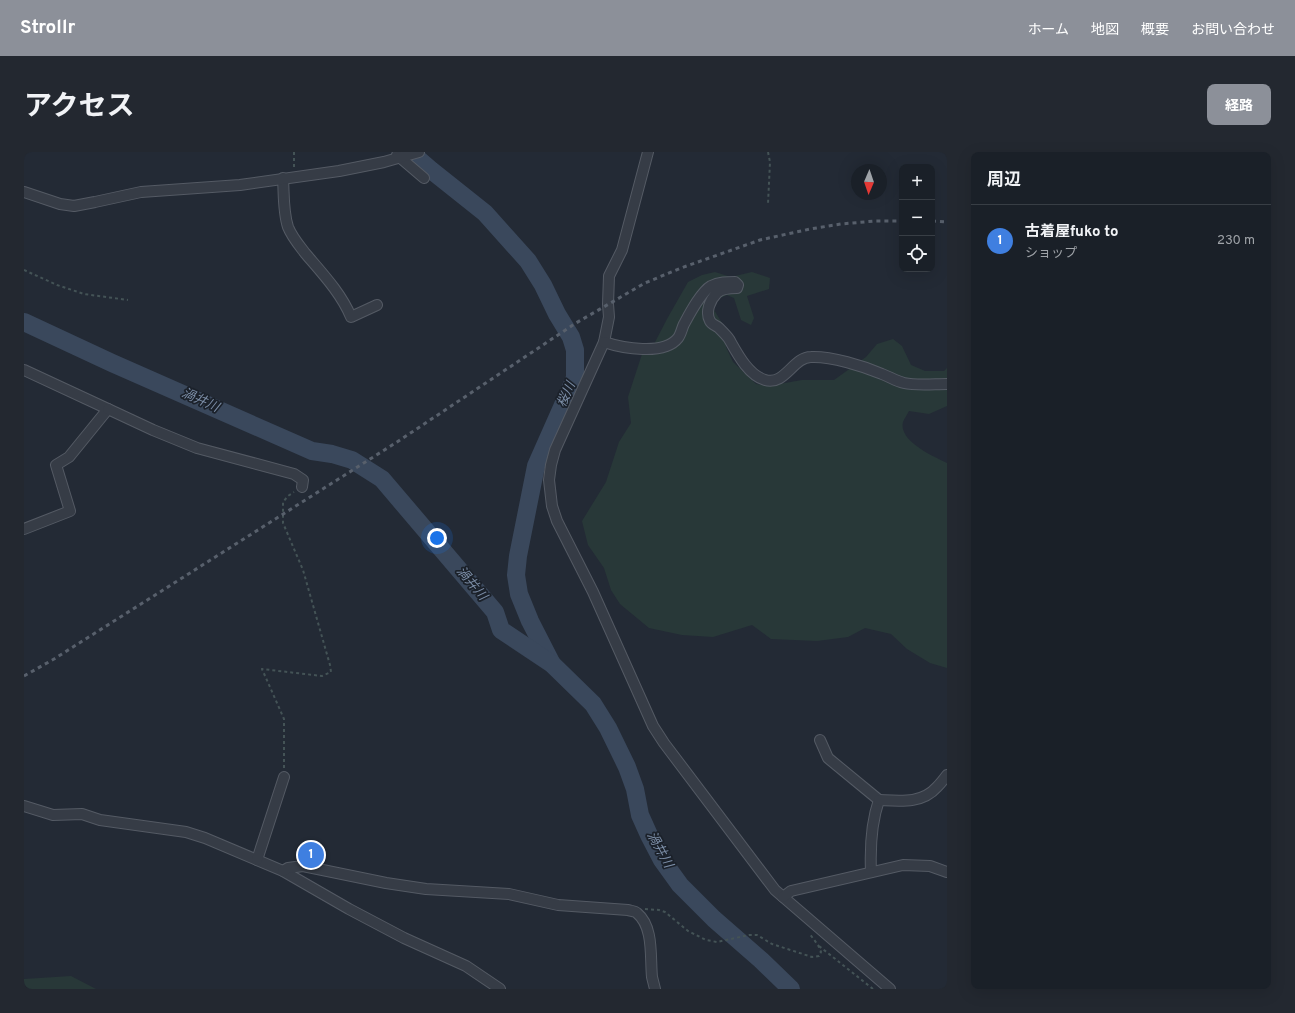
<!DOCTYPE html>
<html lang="ja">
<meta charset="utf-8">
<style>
:root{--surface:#1a2028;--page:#232830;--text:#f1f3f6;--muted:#9fa3a8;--line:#383e45;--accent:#8c9099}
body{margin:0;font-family:Overpass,"Noto Sans JP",sans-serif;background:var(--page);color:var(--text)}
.controls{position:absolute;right:12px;top:12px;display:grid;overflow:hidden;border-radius:8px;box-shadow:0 4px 16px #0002}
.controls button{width:36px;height:36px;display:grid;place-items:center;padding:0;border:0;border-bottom:1px solid var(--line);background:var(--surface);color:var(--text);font:20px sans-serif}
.compass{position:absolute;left:827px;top:12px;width:36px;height:36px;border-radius:50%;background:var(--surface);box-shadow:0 4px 16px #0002;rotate:182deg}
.you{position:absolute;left:413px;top:386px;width:14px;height:14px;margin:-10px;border:3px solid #fff;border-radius:50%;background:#1a73e8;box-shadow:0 0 0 6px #1a73e833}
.badge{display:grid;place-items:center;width:26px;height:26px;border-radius:50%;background:var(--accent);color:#fff;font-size:13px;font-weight:700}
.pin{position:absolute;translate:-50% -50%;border:2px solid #fff;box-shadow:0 1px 4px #0006}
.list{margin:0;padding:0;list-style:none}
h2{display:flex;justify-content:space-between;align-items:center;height:52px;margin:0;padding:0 16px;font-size:17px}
h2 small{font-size:13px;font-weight:400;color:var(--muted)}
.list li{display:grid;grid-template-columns:26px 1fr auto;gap:12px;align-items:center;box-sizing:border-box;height:72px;padding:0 16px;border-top:1px solid var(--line)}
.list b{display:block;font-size:15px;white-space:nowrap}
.list p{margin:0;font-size:13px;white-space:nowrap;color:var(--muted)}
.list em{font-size:13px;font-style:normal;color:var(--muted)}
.icon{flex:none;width:22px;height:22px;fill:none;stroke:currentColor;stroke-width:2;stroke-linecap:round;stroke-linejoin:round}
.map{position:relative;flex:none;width:923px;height:837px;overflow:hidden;border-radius:8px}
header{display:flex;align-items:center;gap:24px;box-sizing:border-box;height:56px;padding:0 20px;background:var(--accent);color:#fff}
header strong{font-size:19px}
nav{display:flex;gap:22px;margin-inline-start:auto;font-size:14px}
.intro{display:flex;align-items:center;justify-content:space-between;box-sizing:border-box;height:96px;padding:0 24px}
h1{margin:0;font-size:28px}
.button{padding:10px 18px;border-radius:8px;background:var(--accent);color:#fff;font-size:14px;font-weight:700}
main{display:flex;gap:24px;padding:0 24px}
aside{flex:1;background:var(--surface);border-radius:8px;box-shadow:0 4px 16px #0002}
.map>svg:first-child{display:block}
.green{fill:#283838}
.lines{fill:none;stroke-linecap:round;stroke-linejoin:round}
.river{stroke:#3a485c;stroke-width:18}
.street-casing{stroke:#545a64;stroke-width:12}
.path{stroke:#445356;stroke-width:2;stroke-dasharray:3 3;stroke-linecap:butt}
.street{stroke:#363c46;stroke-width:10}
.rail{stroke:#58606c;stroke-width:3;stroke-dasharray:4 4;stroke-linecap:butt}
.labels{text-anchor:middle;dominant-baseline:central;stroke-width:3.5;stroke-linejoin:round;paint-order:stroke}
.water-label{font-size:13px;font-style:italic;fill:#7c8ea7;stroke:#1b212a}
</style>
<header>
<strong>Strollr</strong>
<nav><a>ホーム</a><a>地図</a><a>概要</a><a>お問い合わせ</a></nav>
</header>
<div class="intro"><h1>アクセス</h1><a class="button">経路</a></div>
<main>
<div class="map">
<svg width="923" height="837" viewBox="0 0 923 837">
<rect width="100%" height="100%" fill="#232a35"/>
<g class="green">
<path d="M691,120L707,125L728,120L746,126L745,137L723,144L730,166L727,173L717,168L710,146L703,143L692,148L689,156L699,173L702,195L709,210L732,232L744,234L778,228H810L842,205L853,192L869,187L878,194L887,213L901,219H920L923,216V254L905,262L885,259C883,263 880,267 879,270C874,289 910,305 923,311V516L906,511L883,497L867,482L841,476L824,485L793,489L747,487L728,473L689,485L658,483L625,476L596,452L587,438L580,416L564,393L558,369L582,330L595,290L607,271L604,245L618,202L629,194L643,167L664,130L678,123Z"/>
<path d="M47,824L72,837H0V827Z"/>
</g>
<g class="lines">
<g class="river">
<path d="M386,0L407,18L461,61L504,109L519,133L533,162L547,185L551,198V226L512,314L494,404L492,423L495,442L506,469L527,510"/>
<path d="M0,170L88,211L288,299L308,302L328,308L358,327L471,460L477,478L528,512L569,552L584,576L603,615L611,637L616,663L625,683L638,708L656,733L690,767L737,808L767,837"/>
</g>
<g class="street-casing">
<g id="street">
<path d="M624,0L598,98L585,124L584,152L585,165L580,190L531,298L527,313L525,328L528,354L533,369L569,440L629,574L640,591L751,738L866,837"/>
<path d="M373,3L400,26"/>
<path d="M259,26C260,42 259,60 264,75C268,85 275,93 281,101C298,121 317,141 327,165L353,153"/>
<path d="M0,40L36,52L50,54L71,50L117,40L216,33L315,19L360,10L395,0"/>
<path d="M580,190C598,196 640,204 654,186C657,182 658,176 660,172C666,161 677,140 687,134C695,130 703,130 711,130L714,133L713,136C706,136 697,137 693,141C686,148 681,160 686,169C688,173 692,173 695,176C698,179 703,184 705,187C713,201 724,223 741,228C761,234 769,205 787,205C807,204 839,214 858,222C866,225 872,229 880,231C893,234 910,232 923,232"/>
<path d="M0,218L84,257L45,305L32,313L46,359L0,377"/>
<path d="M84,257L129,278L173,296L270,322L279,328L278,335"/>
<path d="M796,588L804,606L855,648C847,671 846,696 847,720"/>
<path d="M855,648C876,649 898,652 913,635C917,631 920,627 923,623"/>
<path d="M0,654L29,663L58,662L76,668L162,680L181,686L259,719L325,757L380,786L442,814L476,837"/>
<path d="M233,708L260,625"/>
<path d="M259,719L264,716L279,714L362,731L402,737L485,742L534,753L604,758C607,759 611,759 613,761C630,775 626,805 628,825C629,829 630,833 631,837"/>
<path d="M759,745L767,739L879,713L906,714L923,720"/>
</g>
</g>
<g class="path">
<path d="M270,0V17"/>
<path d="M744,0L746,10L744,52"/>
<path d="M0,118L33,133L60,142L104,148"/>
<path d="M260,616V567L238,517L298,524L307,520L306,513L279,418L259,371V350L264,344L270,340"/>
<path d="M621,757L635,758L641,760L664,779L682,788L693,790L725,783H733L748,792L788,805L795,804L797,800L794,793L785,781"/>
<path d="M795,794L849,837"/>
</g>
<use href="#street" class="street"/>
<g class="rail">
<path d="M908,69L923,70"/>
<path d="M0,524L30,507L373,290L552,171L621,131L657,116L736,88L786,77L817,72L851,69H878"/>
</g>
</g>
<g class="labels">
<g class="water-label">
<text transform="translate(543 243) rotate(-66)">桜川</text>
<text transform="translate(176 249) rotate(24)">渦井川</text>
<text transform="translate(447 432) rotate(50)">渦井川</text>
<text transform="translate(635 698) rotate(61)">渦井川</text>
</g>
</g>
</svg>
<div class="controls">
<button>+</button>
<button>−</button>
<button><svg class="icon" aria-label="locate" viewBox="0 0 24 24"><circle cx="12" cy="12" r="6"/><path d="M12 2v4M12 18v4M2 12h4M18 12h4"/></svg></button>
</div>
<svg class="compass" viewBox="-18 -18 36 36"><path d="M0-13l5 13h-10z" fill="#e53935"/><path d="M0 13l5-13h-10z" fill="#9fa3a8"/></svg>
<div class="you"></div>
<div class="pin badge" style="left:287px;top:703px;background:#3f7fe0">1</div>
</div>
<aside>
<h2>周辺<small></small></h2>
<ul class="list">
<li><span class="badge" style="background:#3f7fe0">1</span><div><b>古着屋fuko to</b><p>ショップ</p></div><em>230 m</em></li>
</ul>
</aside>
</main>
